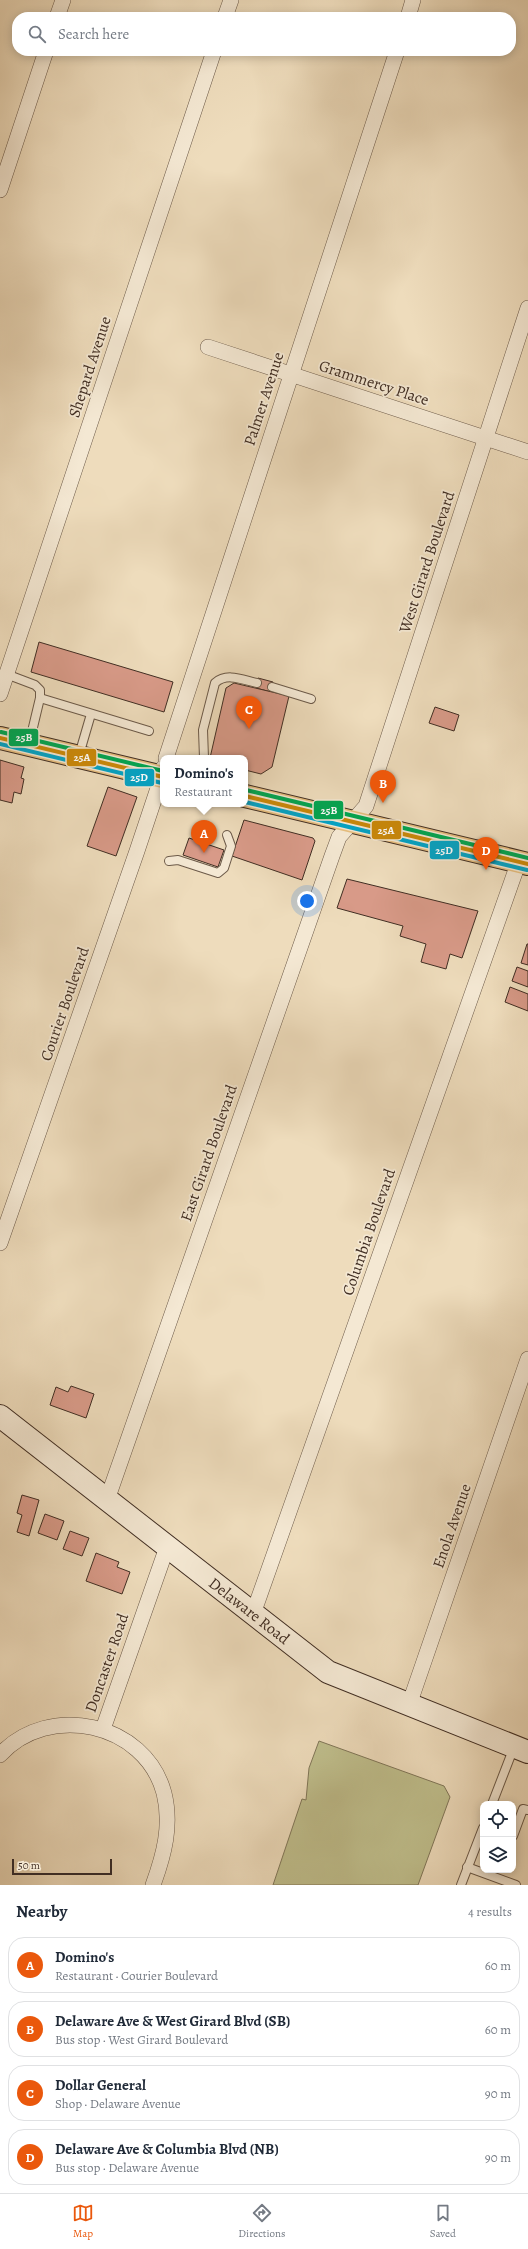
<!DOCTYPE html>
<meta charset="utf-8">
<style>
:root{--surface:#fff;--page:#f2f2f3;--text:#1f2937;--muted:#747a83;--line:#e0e1e3;--accent:#ea580c}
body{margin:0;font-family:Alegreya,serif;background:var(--page);color:var(--text)}
.controls{position:absolute;right:12px;bottom:12px;display:grid;overflow:hidden;border-radius:8px;box-shadow:0 2px 10px #0003}
.controls button{width:36px;height:36px;display:grid;place-items:center;padding:0;border:0;border-bottom:1px solid var(--line);background:var(--surface);color:var(--text);font:20px sans-serif}
.scale{position:absolute;left:12px;bottom:10px;width:100px;box-sizing:border-box;padding-left:4px;border:2px solid #412e23;border-top:0;font-size:11px;line-height:14px;white-space:nowrap;color:#412e23;-webkit-text-stroke:3px #f4e8d3;paint-order:stroke}
.you{position:absolute;left:307px;top:901px;width:14px;height:14px;margin:-10px;border:3px solid #fff;border-radius:50%;background:#1a73e8;box-shadow:0 0 0 6px #1a73e833}
.badge{display:grid;place-items:center;width:26px;height:26px;border-radius:50%;background:var(--accent);color:#fff;font-size:13px;font-weight:700}
.pin{position:absolute;translate:-50% -33px;filter:drop-shadow(0 1px 2px #0008)}
.pin::after{content:'';position:absolute;top:21px;width:14px;height:12px;background:inherit;clip-path:polygon(0 0,100% 0,50% 100%)}
.popup{position:absolute;left:160px;top:755px;width:88px;height:52px;box-sizing:border-box;display:grid;place-content:center;border-radius:8px;background:var(--surface);filter:drop-shadow(0 1px 3px #0005);font-size:13px;white-space:nowrap;color:var(--muted)}
.popup b{font-size:15px;color:var(--text)}
.popup::after{content:'';position:absolute;left:50%;top:100%;margin-left:-8px;border:8px solid transparent;border-top-color:var(--surface)}
.list{margin:0;padding:0;list-style:none}
h2{display:flex;justify-content:space-between;align-items:center;height:52px;margin:0;padding:0 16px;font-size:17px}
h2 small{font-size:13px;font-weight:400;color:var(--muted)}
.list li{display:grid;grid-template-columns:26px 1fr auto;gap:12px;align-items:center;box-sizing:border-box;height:56px;margin:0 8px 8px;padding:0 8px;border:1px solid var(--line);border-radius:16px}
.list b{display:block;font-size:15px;white-space:nowrap}
.list p{margin:0;font-size:13px;white-space:nowrap;color:var(--muted)}
.list em{font-size:13px;font-style:normal;color:var(--muted)}
.icon{flex:none;width:22px;height:22px;fill:none;stroke:currentColor;stroke-width:2;stroke-linecap:round;stroke-linejoin:round}
.map{position:relative;flex:none;width:528px;height:1885px;overflow:hidden}
.search{position:absolute;background:var(--surface);box-shadow:0 2px 10px #0003;left:12px;right:12px;top:12px;height:44px;display:flex;align-items:center;gap:10px;box-sizing:border-box;padding:0 14px;border-radius:16px;color:var(--muted);font-size:15px}
.sheet{height:308px;background:var(--surface)}
nav{display:flex;justify-content:space-around;align-items:center;box-sizing:border-box;height:56px;border-top:1px solid var(--line);background:var(--surface);font-size:11px;color:var(--muted)}
nav a{display:grid;justify-items:center;gap:2px}
nav .on{color:var(--accent)}
.map>svg:first-child{display:block}
.pitch{fill:#bfbe8c;stroke:#807658}
.building{fill:#d89a88;stroke:#412e23}
.lines{fill:none;stroke-linecap:round;stroke-linejoin:round}
.lane-casing{stroke:#6c5a49;stroke-width:10}
.street-casing{stroke:#6c5a49;stroke-width:16}
.secondary-casing{stroke:#412e23;stroke-width:24}
.primary-casing{stroke:#412e23;stroke-width:24}
.lane{stroke:#f4e8d3;stroke-width:8}
.street{stroke:#f4e8d3;stroke-width:15}
.secondary{stroke:#f4e8d3;stroke-width:22}
.primary{stroke:#e7be7e;stroke-width:22}
.bus-1-casing{stroke:#f4e8d3;stroke-width:7}
.bus-2-casing{stroke:#f4e8d3;stroke-width:7}
.bus-3-casing{stroke:#f4e8d3;stroke-width:7}
.bus-1{stroke:#ca8809;stroke-width:4}
.bus-2{stroke:#03a3c5;stroke-width:4}
.bus-3{stroke:#00a651;stroke-width:4}
.labels{text-anchor:middle;dominant-baseline:central;stroke-width:3.5;stroke-linejoin:round;paint-order:stroke}
.street-label{font-size:16px;fill:#412e23;stroke:#f4e8d3}
.line-badge{stroke:#f4e8d3;stroke-width:1.5}
.badge-label{font-size:11px;text-anchor:middle;font-weight:bold;fill:#fff}
</style>
<div class="map">
<svg width="528" height="1885" viewBox="0 0 528 1885">
<rect width="100%" height="100%" fill="#eedcbc"/>
<filter id="stains"><feTurbulence type="fractalNoise" baseFrequency=".005" numOctaves="4"/><feColorMatrix values="0 0 0 0 .2 0 0 0 0 .09 0 0 0 0 .02 0 0 0 .5 -.17"/></filter>
<radialGradient id="worn" r=".72"><stop offset=".6" stop-color="#630" stop-opacity="0"/><stop offset="1" stop-color="#630" stop-opacity=".3"/></radialGradient>
<path class="pitch" d="M319,1741L444,1786L450,1797L418,1885H273L302,1799L306,1800L309,1768Z"/>
<g class="building">
<path d="M39,642L173,682L164,712L31,672Z"/>
<path d="M258,678L273,682L271,692L256,688Z"/>
<path d="M234,683L289,696L272,767L261,774L245,770V758H210L226,688Z"/>
<path d="M435,707L459,715L454,731L429,723Z"/>
<path d="M0,760L24,767L21,778L24,779L21,794L14,792L12,803L0,800Z"/>
<path d="M108,787L137,797L116,856L87,846Z"/>
<path d="M244,820L313,838L315,841L302,880L232,856Z"/>
<path d="M189,838L224,850L218,867L183,855Z"/>
<path d="M347,879L478,911L462,958L450,954L446,969L421,962L426,944L400,936L403,926L337,908Z"/>
<path d="M527,944H528V965L521,963Z"/>
<path d="M517,967L528,971V987L512,981Z"/>
<path d="M510,987L528,994V1011L505,1002Z"/>
<path d="M71,1386L94,1394L86,1418L50,1405L56,1387L68,1392Z"/>
<path d="M22,1495L39,1500L29,1536L17,1532L22,1515L17,1513Z"/>
<path d="M45,1514L64,1521L57,1540L38,1533Z"/>
<path d="M70,1531L89,1538L82,1556L63,1549Z"/>
<path d="M96,1553L119,1562L117,1567L130,1572L122,1594L86,1581Z"/>
</g>
<g class="lines">
<g class="lane-casing">
<g id="lane">
<path d="M6,674L35,685L40,690V698L29,744"/>
<path d="M272,687L311,699"/>
<path d="M40,698L149,731"/>
<path d="M79,755L91,714"/>
<path d="M204,758L203,730L215,683C227,672 243,680 257,683"/>
<path d="M169,861L178,860L218,873L224,868L231,846L227,835"/>
<path d="M492,1804L514,1747"/>
<path d="M513,1836L523,1809L528,1810"/>
<path d="M467,1867L516,1885"/>
<path d="M461,1885L483,1828"/>
</g>
</g>
<g class="street-casing">
<g id="street">
<path d="M57,17L63,0"/>
<path d="M225,17L231,0"/>
<path d="M408,17L413,0"/>
<path d="M0,190L46,51"/>
<path d="M208,347L528,452"/>
<path d="M0,694L214,51"/>
<path d="M166,758L397,51"/>
<path d="M0,1243L137,851L158,788L163,768"/>
<path d="M107,1500L332,856L339,837L366,806L528,308"/>
<path d="M253,1614L519,861"/>
<path d="M409,1705L528,1359"/>
<path d="M103,1729L167,1547"/>
<path d="M0,1755C48,1702 145,1722 164,1793C172,1825 164,1855 153,1885"/>
</g>
</g>
<g class="secondary-casing">
<path id="secondary" d="M0,1416L328,1672L528,1752"/>
</g>
<g class="primary-casing">
<g id="primary">
<path d="M0,738L163,777"/>
<path d="M245,796L528,864"/>
</g>
</g>
<use href="#lane" class="lane"/>
<use href="#street" class="street"/>
<use href="#secondary" class="secondary"/>
<use href="#primary" class="primary"/>
<g class="bus-1-casing">
<g id="bus-1">
<path d="M0,738L163,777"/>
<path d="M245,796L528,864"/>
</g>
</g>
<g class="bus-2-casing">
<g id="bus-2">
<path d="M0,744L162,783"/>
<path d="M245,802L527,870"/>
</g>
</g>
<g class="bus-3-casing">
<g id="bus-3">
<path d="M1,732L163,771"/>
<path d="M246,790L528,858"/>
</g>
</g>
<use href="#bus-1" class="bus-1"/>
<use href="#bus-2" class="bus-2"/>
<use href="#bus-3" class="bus-3"/>
</g>
<g class="labels">
<g class="street-label">
<text transform="translate(90 367) rotate(-72)">Shepard Avenue</text>
<text transform="translate(374 383) rotate(18)">Grammercy Place</text>
<text transform="translate(264 399) rotate(-72)">Palmer Avenue</text>
<text transform="translate(427 562) rotate(-72)">West Girard Boulevard</text>
<text transform="translate(65 1004) rotate(-71)">Courier Boulevard</text>
<text transform="translate(209 1153) rotate(-71)">East Girard Boulevard</text>
<text transform="translate(369 1232) rotate(-71)">Columbia Boulevard</text>
<text transform="translate(452 1526) rotate(-71)">Enola Avenue</text>
<text transform="translate(249 1611) rotate(38)">Delaware Road</text>
<text transform="translate(107 1663) rotate(-71)">Doncaster Road</text>
</g>
</g>
<g class="line-badge">
<rect x="8" y="728" width="31" height="19" rx="4" fill="#00a651"/>
<rect x="66" y="748" width="31" height="19" rx="4" fill="#ca8809"/>
<rect x="124" y="768" width="31" height="19" rx="4" fill="#03a3c5"/>
<rect x="313" y="800" width="31" height="20" rx="4" fill="#00a651"/>
<rect x="371" y="820" width="31" height="20" rx="4" fill="#ca8809"/>
<rect x="429" y="840" width="31" height="20" rx="4" fill="#03a3c5"/>
</g>
<g class="badge-label">
<text x="24" y="741">25B</text>
<text x="82" y="761">25A</text>
<text x="139" y="781">25D</text>
<text x="329" y="814">25B</text>
<text x="386" y="834">25A</text>
<text x="444" y="854">25D</text>
</g>
<rect width="100%" height="100%" filter="url(#stains)"/>
<rect width="100%" height="100%" fill="url(#worn)"/>
</svg>
<div class="controls">
<button><svg class="icon" aria-label="locate" viewBox="0 0 24 24"><circle cx="12" cy="12" r="6"/><path d="M12 2v4M12 18v4M2 12h4M18 12h4"/></svg></button>
<button><svg class="icon" aria-label="layers" viewBox="0 0 24 24"><path d="M12 4l9 5-9 5-9-5zM3 14l9 5 9-5"/></svg></button>
</div>
<div class="scale">50 m</div>
<div class="you"></div>
<div class="pin badge" style="left:204px;top:853px">A</div>
<div class="popup"><b>Domino's</b>Restaurant</div>
<div class="pin badge" style="left:383px;top:803px">B</div>
<div class="pin badge" style="left:249px;top:729px">C</div>
<div class="pin badge" style="left:486px;top:870px">D</div>
<div class="search"><svg class="icon" aria-label="search" viewBox="0 0 24 24"><circle cx="10" cy="10" r="6"/><path d="M15 15l6 6"/></svg>Search here</div>
</div>
<section class="sheet">
<h2>Nearby<small>4 results</small></h2>
<ul class="list">
<li><span class="badge">A</span><div><b>Domino's</b><p>Restaurant · Courier Boulevard</p></div><em>60 m</em></li>
<li><span class="badge">B</span><div><b>Delaware Ave &amp; West Girard Blvd (SB)</b><p>Bus stop · West Girard Boulevard</p></div><em>60 m</em></li>
<li><span class="badge">C</span><div><b>Dollar General</b><p>Shop · Delaware Avenue</p></div><em>90 m</em></li>
<li><span class="badge">D</span><div><b>Delaware Ave &amp; Columbia Blvd (NB)</b><p>Bus stop · Delaware Avenue</p></div><em>90 m</em></li>
</ul>
</section>
<nav>
<a class="on"><svg class="icon" aria-label="map" viewBox="0 0 24 24"><path d="M3 6l6-2 6 2 6-2v14l-6 2-6-2-6 2zM9 4v14M15 6v14"/></svg>Map</a>
<a><svg class="icon" aria-label="directions" viewBox="0 0 24 24"><path d="M12 3l9 9-9 9-9-9zM9 14v-3h6M13 9l2 2-2 2"/></svg>Directions</a>
<a><svg class="icon" aria-label="saved" viewBox="0 0 24 24"><path d="M7 4h10v16l-5-4-5 4z"/></svg>Saved</a>
</nav>
